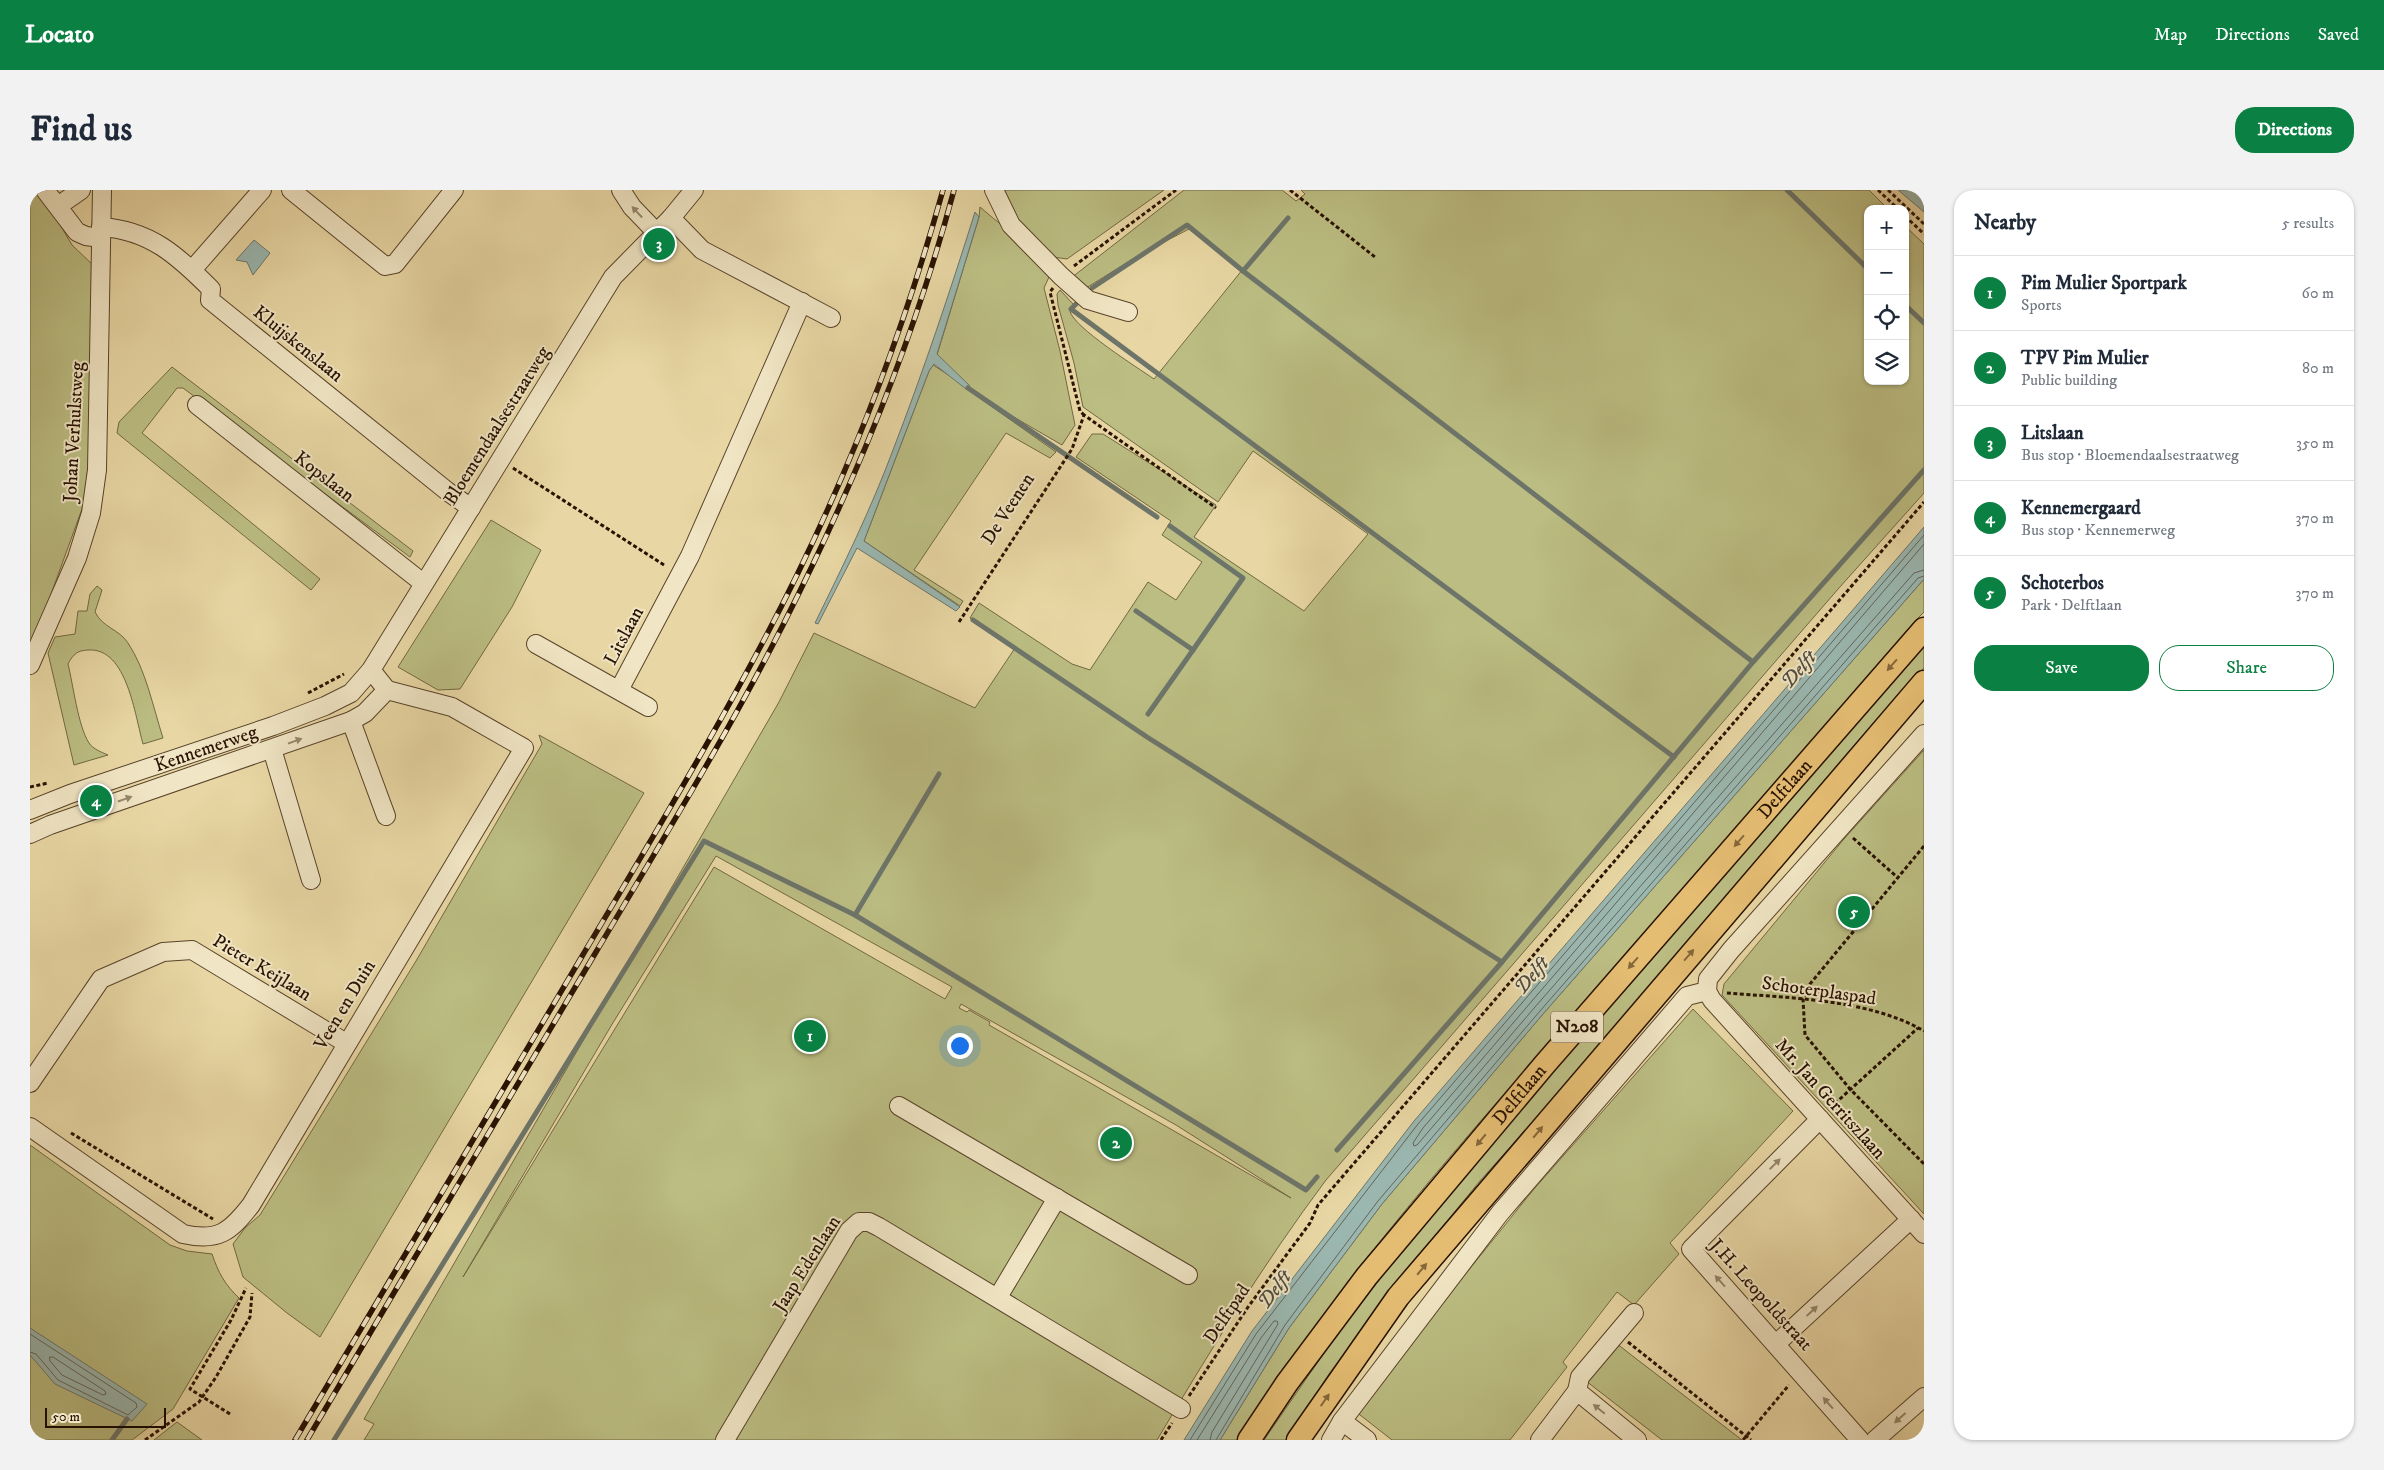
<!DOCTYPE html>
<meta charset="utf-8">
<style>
:root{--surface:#fff;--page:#f2f2f3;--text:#1f2937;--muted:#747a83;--line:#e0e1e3;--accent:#0b8043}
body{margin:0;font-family:"IM FELL DW Pica",serif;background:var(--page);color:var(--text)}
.controls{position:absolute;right:15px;top:15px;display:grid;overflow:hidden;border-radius:10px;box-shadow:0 1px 4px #0004}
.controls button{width:45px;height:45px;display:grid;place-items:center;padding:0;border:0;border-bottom:1px solid var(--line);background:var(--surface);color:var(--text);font:25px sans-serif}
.scale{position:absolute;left:15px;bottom:12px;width:121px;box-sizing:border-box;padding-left:5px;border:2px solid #291202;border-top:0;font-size:14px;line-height:18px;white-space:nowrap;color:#291202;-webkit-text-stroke:4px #f0e5c4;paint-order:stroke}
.you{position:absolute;left:929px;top:855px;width:18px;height:18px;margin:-12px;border:4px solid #fff;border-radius:50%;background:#1a73e8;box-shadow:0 0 0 8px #1a73e833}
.badge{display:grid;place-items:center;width:32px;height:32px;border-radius:50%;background:var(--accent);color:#fff;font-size:16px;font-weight:700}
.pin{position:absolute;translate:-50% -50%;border:2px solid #fff;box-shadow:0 1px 5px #0006}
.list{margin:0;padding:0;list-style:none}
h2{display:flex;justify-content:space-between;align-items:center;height:65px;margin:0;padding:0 20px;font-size:21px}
h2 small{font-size:16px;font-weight:400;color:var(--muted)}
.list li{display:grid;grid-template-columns:32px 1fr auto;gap:15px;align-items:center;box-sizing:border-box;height:75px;padding:0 20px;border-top:1px solid var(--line)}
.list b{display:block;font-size:19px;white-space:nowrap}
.list p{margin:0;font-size:16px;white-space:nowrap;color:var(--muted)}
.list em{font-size:16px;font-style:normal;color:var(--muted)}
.actions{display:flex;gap:10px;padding:15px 20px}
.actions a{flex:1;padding:11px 0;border:1px solid var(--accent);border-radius:20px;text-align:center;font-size:18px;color:var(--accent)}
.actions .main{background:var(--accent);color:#fff}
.icon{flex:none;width:28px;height:28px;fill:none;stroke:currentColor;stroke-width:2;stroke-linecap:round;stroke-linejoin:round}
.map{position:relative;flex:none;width:1894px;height:1250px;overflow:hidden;border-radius:20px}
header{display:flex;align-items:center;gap:30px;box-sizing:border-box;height:70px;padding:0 25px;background:var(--accent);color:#fff}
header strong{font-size:24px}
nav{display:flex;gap:28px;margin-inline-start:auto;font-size:18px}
.intro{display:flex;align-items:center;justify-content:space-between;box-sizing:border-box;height:120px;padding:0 30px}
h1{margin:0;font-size:35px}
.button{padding:12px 22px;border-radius:20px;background:var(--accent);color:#fff;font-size:18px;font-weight:700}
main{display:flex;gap:30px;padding:0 30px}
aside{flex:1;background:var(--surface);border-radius:20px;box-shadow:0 1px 4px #0004}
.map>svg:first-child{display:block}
.green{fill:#bbbd82;stroke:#726842;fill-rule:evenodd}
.water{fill:#9ab7b0;stroke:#6d756a}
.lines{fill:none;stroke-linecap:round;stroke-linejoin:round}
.shore{stroke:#626459;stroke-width:1}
.stream{stroke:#6d756a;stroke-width:5}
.minor-casing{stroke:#59432a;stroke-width:20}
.major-casing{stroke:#291202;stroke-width:25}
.path{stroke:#291202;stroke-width:3;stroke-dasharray:4 2.5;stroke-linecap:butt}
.minor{stroke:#f0e5c4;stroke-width:18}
.major{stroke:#e4bc72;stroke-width:22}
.rail-casing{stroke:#291202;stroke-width:5.5}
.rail{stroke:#f0e5c4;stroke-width:4;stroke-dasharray:11;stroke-linecap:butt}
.oneway{fill:#96866d}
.oneway2{fill:#86673a}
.labels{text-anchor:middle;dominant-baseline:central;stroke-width:4;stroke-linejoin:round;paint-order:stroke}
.shield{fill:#f0e5c4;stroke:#65513c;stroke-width:1}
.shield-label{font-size:18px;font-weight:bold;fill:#291202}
.street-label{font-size:19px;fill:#291202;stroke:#f0e5c4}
.water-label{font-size:20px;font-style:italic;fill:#514c3f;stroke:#f0e5c4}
</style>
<header>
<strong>Locato</strong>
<nav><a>Map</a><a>Directions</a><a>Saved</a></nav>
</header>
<div class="intro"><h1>Find us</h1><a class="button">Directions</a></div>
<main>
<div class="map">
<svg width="1894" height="1250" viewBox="0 0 1894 1250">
<rect width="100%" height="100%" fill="#e8d7a4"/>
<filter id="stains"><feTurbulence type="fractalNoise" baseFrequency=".004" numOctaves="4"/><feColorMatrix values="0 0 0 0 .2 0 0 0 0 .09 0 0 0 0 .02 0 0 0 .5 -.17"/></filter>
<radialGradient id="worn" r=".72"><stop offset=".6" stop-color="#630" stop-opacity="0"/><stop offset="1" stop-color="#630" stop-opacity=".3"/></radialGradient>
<g class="green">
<path d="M0,0H4L19,16L42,55L65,77L60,279L52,319L16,418L0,453Z"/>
<path d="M969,0H1134L1037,69L1023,67L972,13Z"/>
<path d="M1154,0H1252L1266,11L1275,4L1271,0H1839L1858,19H1838V191H1875V36L1894,54V303L1809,398L1296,990C1234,1073 1180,1161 1127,1250H334L344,1234L334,1229L749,512L784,443L945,518L985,458L940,428L949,413L1042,474L1060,480L1118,392L1146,410L1172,372L1132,345L1141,331L1046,267L1062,244H1073L1186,315L1164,347L1274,421L1338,344L1223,261L1188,312L1053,217L1044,173L1028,115L1027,104L1030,100L1044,115L1040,121C1043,137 1108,178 1124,189L1213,79L1159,39L1109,65L1053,100L1041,88ZM686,666L922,797L915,809L684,677L433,1087L581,836ZM931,814L1146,935L1261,1008L959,835L960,832L939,820L937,822L929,818Z"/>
<path d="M950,17C973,37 1004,59 1019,87L1014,98L1030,161L1045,235L1032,255L944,204L1026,262L1020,268L976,243L884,380L933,411L930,416L834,351L899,181L903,175L920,186L907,165L949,27Z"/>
<path d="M142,177L383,361L380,367L153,198H147L112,243L290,389L281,400L87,243L89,232Z"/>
<path d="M461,330L511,360L482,417L430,499L408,500L368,477Z"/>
<path d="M1894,389V422L1890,426C1768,567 1645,707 1523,848C1411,976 1298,1104 1210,1250H1190L1259,1138L1352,1014L1513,824Z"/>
<path d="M67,396L72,400L65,422C73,438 89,439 98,453C116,480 123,517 133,548L113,554C105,526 97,458 59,460C48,460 43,464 38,474C43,494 48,536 59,553C63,559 71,562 78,565L44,575L18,463L25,447L45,444L48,421H57L60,404Z"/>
<path d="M1894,452V478L1537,893L1449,992L1399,1053L1299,1184L1257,1250H1234L1312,1137L1432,985Z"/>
<path d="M509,545L614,603L290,1147L257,1123L213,1087L203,1054L215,1038L230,1025L386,771L512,554Z"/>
<path d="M1894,560V1024L1692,805L1694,794L1814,649Z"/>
<path d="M1663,819L1763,921L1640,1053L1649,1064L1604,1115L1587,1102L1533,1172L1537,1177L1480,1250H1362L1325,1221L1504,999Z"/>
<path d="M0,955L140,1055L157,1061L182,1064C188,1082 195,1095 209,1108L143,1219L102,1250H0Z"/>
<path d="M1586,1153L1600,1164L1712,1250H1632L1556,1191Z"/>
<path d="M147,1232L172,1250H124Z"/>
</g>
<g class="water">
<path d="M1868,0H1894V22Z"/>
<path d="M945,22L949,27L907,164L940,196L936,199L904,174L899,181L834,351L930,417L926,421L827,358L788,434L785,433C813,376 841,319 863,260C893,182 920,102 945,22Z"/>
<path d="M224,50L240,63L223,85L217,72L206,70Z"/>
<path d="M1894,337V389L1513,824L1352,1014L1259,1138L1190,1250H1154L1222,1141L1384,931Z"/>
<path d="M0,1138L117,1214L102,1231L25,1194L0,1165Z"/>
</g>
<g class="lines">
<g class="shore">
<path d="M1894,354L1393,938L1383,953L1384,956L1387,955L1505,817L1884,383L1894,380"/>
<path d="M0,1144L106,1213L107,1217L98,1225L28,1190L6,1164L0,1162"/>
<path d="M20,1167H23L75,1201L76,1204L73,1205L32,1185L20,1171Z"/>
<path d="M1160,1250L1226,1144L1388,934L1894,345"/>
<path d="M1167,1250L1231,1148L1244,1131H1247L1248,1134L1182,1242L1180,1250"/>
<path d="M1186,1250L1255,1135L1348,1011L1510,821L1888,388L1894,386"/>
</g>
<g class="stream">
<path d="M1757,0L1838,79"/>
<path d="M1213,81L1723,472"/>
<path d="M1062,98L1157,35L1213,81L1258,28"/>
<path d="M1046,114L1041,119L1644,567"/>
<path d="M1875,115L1894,133"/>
<path d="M938,198L1127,327"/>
<path d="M1140,336L1213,388L1163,460"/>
<path d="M1106,421L1163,460L1118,524"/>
<path d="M943,430L1117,547L1472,772"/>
<path d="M909,584L825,725L1276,1000L1287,987"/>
<path d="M1307,960L1472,772L1723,472L1894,280"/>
<path d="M82,1250L97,1229"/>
<path d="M304,1250L674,651L825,725"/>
</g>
<g class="minor-casing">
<g id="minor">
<path d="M15,0L47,42L56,46L71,48"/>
<path d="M261,0L355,76L365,74L424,0"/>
<path d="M591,0L602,17L626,42"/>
<path d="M964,0L981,35L1031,86L1058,110L1098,122"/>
<path d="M28,16L51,0"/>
<path d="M641,28L672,60L801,128"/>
<path d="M71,37C120,40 148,66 181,99L180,110L417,301L441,318"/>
<path d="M162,80L232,0"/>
<path d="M167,215L393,393"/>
<path d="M506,454L618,517"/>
<path d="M0,475L47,368L61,323L67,280L72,0"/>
<path d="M589,500L660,366L772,112"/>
<path d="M321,531L356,626"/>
<path d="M242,559L281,690"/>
<path d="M0,620L40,604L243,536L295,516L321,503L341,480L583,87L641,28L664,0"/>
<path d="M0,644L20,635L321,531L335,523L357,500"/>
<path d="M1677,801L1678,789L1701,760L1894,544"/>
<path d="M1677,801L1682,810L1894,1044"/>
<path d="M0,893L71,789L133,762L162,760L316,853"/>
<path d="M869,916L1158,1085"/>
<path d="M1790,929L1661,1059L1830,1250"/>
<path d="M0,937L153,1044C188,1052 200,1042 221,1015L494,558L422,517L357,500L341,480"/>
<path d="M968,1107L1027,1008"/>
<path d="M1746,1154L1881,1029"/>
<path d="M1547,1201L1550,1187L1604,1123"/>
<path d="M1312,1231L1337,1250"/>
<path d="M695,1250L819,1041L829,1032H839L849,1037L1151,1219"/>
<path d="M1301,1250L1312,1231L1470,1023L1657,806L1677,801"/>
<path d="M1510,1250L1547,1201L1607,1250"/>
<path d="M1845,1250L1894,1207"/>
</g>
</g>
<g class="major-casing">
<g id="major">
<path id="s1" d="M1219,1250L1257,1193L1337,1086L1515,874L1894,439"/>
<path d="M1268,1250L1368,1107L1894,492"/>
</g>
</g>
<g class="path">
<path d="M1260,0L1345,67"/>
<path d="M1848,0L1868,19"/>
<path d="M1858,0L1894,34"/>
<path d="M1875,26L1894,44"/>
<path d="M1044,76L1146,0"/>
<path d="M1023,98L1020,102L1050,221L1054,225"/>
<path d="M483,278L634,375"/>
<path d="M929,432L1042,259L1054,225L1186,318"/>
<path d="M278,503L314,484"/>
<path d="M0,597L18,593"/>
<path d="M1823,648L1867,687"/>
<path d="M1894,656L1780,794L1773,809L1775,845L1820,899L1894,974"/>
<path d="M1697,803C1759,808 1839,809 1894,841"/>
<path d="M1800,918L1888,838"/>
<path d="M41,943L183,1029"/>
<path d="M1598,1152L1721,1250"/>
<path d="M1159,1206L1218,1117L1280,1033L1288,1015L1894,312"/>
<path d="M200,1224L160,1199L201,1130L216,1098"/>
<path d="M115,1250L169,1212L186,1187L220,1127L222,1103"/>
<path d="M1131,1250L1142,1233"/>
<path d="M1713,1250L1759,1195"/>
</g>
<use href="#minor" class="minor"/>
<use href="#major" class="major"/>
<g class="rail-casing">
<g id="rail">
<path d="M265,1250C361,1089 456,928 551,768C614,662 678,556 735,448C810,306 870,154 913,0"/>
<path d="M277,1250C373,1087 470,924 566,762C630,654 696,547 753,435C823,297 884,150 924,0"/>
</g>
</g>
<use href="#rail" class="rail"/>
</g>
<defs><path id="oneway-solid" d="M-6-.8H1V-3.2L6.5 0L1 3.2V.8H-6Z" transform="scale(1.25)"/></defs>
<g class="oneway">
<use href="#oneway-solid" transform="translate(607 22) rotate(-133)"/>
<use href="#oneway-solid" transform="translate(265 551) rotate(-20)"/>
<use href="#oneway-solid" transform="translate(95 609) rotate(-19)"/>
<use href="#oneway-solid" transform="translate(1745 974) rotate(-45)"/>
<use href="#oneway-solid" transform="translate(1690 1091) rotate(-132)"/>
<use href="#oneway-solid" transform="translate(1782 1121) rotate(-43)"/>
<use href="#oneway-solid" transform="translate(1798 1213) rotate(-131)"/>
<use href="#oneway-solid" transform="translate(1569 1219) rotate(-141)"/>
<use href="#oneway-solid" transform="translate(1870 1228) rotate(138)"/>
</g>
<g class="oneway2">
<use href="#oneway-solid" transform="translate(1862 475) rotate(131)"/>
<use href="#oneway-solid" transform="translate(1709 651) rotate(131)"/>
<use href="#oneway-solid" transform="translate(1659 765) rotate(-49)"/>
<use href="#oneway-solid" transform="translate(1603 773) rotate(131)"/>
<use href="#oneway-solid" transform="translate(1508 942) rotate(-50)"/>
<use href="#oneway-solid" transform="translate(1451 950) rotate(130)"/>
<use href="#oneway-solid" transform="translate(1392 1079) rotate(-50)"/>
<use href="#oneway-solid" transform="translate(1295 1210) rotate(-55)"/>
</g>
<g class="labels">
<rect class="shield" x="1521" y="821.5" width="52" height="31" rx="4"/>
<g class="shield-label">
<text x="1547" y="837">N208</text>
</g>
<g class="street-label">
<text transform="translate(268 154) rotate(39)">Kluijskenslaan</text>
<text transform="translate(467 236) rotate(-58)">Bloemendaalsestraatweg</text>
<text transform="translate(44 242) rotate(-87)">Johan Verhulstweg</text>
<text transform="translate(294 287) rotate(38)">Kopslaan</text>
<text transform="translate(978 319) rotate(-57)">De Veenen</text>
<text transform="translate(594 446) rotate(-62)">Litslaan</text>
<text transform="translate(176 559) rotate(-19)">Kennemerweg</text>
<text stroke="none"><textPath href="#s1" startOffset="844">Delftlaan</textPath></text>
<text transform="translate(232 778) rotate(31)">Pieter Keijlaan</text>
<text transform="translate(1789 801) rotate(8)">Schoterplaspad</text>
<text transform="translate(315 815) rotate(-59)">Veen en Duin</text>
<text stroke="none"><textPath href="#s1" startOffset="439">Delftlaan</textPath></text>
<text transform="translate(1800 909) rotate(48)">Mr. Jan Gerritszlaan</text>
<text transform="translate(777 1074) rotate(-58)">Jaap Edenlaan</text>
<text transform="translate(1731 1105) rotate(48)">J.H. Leopoldstraat</text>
<text transform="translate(1197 1124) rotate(-56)">Delftpad</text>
</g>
<g class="water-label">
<text transform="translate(1769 480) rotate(-49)">Delft</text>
<text transform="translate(1502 786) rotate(-50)">Delft</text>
<text transform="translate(1245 1100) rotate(-53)">Delft</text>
</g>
</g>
<rect width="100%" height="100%" filter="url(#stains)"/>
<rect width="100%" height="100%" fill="url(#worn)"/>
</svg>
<div class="controls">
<button>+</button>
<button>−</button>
<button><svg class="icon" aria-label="locate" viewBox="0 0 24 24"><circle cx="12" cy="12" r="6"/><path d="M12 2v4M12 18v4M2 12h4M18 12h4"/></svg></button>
<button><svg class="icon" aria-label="layers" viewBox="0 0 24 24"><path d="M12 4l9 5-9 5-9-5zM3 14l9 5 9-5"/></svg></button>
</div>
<div class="scale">50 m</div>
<div class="you"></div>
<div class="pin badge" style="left:780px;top:846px">1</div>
<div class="pin badge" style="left:1086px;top:953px">2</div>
<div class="pin badge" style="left:629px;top:54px">3</div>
<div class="pin badge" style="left:66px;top:611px">4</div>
<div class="pin badge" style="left:1824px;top:722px">5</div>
</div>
<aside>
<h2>Nearby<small>5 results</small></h2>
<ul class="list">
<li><span class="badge">1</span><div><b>Pim Mulier Sportpark</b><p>Sports</p></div><em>60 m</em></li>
<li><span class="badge">2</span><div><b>TPV Pim Mulier</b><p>Public building</p></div><em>80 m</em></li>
<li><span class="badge">3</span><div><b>Litslaan</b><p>Bus stop · Bloemendaalsestraatweg</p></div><em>350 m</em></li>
<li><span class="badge">4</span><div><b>Kennemergaard</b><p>Bus stop · Kennemerweg</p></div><em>370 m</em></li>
<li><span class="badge">5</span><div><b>Schoterbos</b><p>Park · Delftlaan</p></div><em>370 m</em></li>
</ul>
<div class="actions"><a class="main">Save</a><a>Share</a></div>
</aside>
</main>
